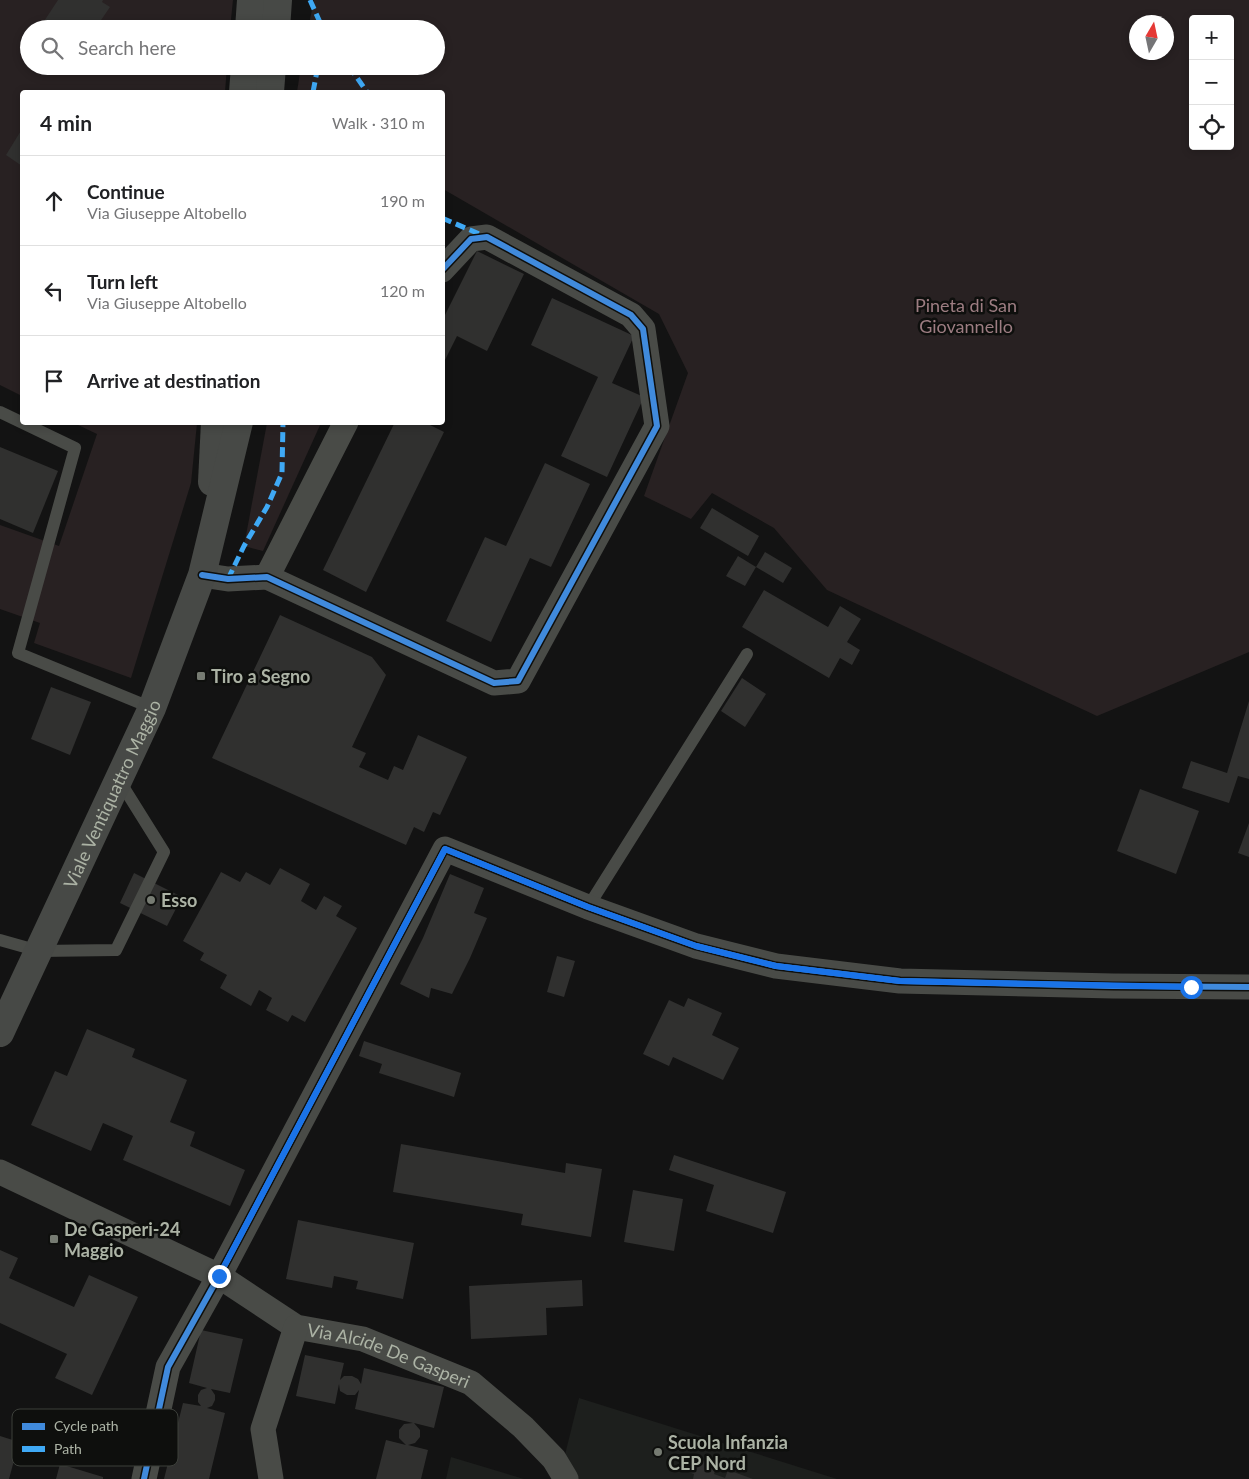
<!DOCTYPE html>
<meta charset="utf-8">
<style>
:root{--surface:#fff;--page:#f6f6f6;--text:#202124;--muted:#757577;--line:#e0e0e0}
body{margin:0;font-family:Lato,sans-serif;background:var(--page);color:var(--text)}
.controls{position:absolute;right:15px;top:15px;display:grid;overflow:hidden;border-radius:5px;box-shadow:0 2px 8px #0003}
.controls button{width:45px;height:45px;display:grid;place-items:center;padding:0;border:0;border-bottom:1px solid var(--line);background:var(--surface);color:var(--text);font:25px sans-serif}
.compass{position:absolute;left:1129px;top:15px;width:45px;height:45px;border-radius:50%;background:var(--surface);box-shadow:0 2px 8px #0003;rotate:9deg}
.stop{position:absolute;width:15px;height:15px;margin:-11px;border:4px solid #1a73e8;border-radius:50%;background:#fff}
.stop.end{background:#1a73e8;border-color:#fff;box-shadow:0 1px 5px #0008}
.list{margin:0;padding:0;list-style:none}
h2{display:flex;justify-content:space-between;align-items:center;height:65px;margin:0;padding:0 20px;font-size:21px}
h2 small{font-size:16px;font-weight:400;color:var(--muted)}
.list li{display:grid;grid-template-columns:32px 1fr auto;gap:15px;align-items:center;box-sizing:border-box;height:90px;padding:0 20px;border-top:1px solid var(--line)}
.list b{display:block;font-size:19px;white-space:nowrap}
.list p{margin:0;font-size:16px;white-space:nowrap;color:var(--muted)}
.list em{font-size:16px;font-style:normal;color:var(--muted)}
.icon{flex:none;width:28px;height:28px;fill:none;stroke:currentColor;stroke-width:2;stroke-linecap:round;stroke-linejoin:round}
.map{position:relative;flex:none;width:1249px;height:1479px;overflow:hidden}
.search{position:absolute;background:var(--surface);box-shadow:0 2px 8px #0003;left:20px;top:20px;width:425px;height:55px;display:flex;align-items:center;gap:12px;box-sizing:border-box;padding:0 18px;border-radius:28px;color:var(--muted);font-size:19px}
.panel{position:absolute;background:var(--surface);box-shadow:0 2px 8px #0003;left:20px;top:90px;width:425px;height:335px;border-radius:5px}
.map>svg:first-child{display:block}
.built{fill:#1d1f1d}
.green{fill:#282122;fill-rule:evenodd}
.building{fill:#30302f}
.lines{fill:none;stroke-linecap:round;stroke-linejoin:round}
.service{stroke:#494b47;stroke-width:12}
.minor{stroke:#494b47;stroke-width:25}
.secondary{stroke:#474946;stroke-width:28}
.quiet{stroke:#3fa9f5;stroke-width:5;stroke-dasharray:10 5;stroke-linecap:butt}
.cycleway-casing{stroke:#0e0f0d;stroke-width:9}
.cycleway{stroke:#408adc;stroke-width:6}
.route{stroke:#1a73e8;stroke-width:6}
.poi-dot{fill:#767b72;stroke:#0e0f0d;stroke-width:2}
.labels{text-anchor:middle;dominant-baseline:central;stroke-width:5;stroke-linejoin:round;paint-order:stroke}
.park-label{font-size:18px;fill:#9d7d82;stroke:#0e0f0d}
.poi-label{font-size:18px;font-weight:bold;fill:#acb3a5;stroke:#0e0f0d;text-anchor:start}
.street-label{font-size:18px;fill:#acb3a5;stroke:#0e0f0d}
.key{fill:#0e0f0d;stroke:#3d403b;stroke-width:1}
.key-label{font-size:14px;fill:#acb3a5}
</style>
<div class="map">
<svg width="1249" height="1479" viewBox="0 0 1249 1479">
<rect width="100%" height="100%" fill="#131313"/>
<g class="built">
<path d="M579,1398L837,1479H559Z"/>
<path d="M451,1457L524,1479H446Z"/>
</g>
<g class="green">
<path d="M0,0H233L230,29H29V66H227L225,92H22V396L0,385Z"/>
<path d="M314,0H1249V652L1097,716L827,590L774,528L712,493L691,519L644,496L688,373L659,314L443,189L442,92H297L301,66H436V29H308ZM1193,19H1230V146H1193ZM1136,22H1166V52H1136Z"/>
<path d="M74,423H197L191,483L131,678L34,643L40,623L0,609V525L59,546L97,434Z"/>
<path d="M267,423H321L263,551L244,546Z"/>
</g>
<g class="building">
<path d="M58,0H103L102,2L110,7L95,29H39Z"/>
<path d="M22,129V166L6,155Z"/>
<path d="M477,251L524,274L487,351L457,336L442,366V321Z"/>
<path d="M552,298L634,336L612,383L644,397L607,477L561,456L598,377L531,345Z"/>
<path d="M395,422H424L444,432L366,592L323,570Z"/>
<path d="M0,447L58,471L33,533L0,519Z"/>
<path d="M545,463L590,484L551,567L530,558L491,642L446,621L485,537L506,546Z"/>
<path d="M712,508L759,536L748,556L700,528Z"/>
<path d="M765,552L792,568L783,583L756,567Z"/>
<path d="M738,556L756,567L745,586L726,576Z"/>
<path d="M764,590L828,627L840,606L861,619L847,642L860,650L852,665L840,658L829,678L742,627Z"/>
<path d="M280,615L372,657L386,675L352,747L366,753L359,767L388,780L394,766L403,770L418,735L467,757L440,815L433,812L424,832L414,827L406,845L212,758Z"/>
<path d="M742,678L766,694L745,727L721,711Z"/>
<path d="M51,687L91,702L70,755L31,739Z"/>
<path d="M1249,701V779L1238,776L1229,803L1182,788L1191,761L1227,773Z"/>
<path d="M1140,789L1199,811L1176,874L1117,851Z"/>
<path d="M1249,823V857L1238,853Z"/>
<path d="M280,868L310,884L301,901L316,910L324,896L342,906L336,916L357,928L305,1022L292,1015L288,1022L266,1010L272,998L259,990L251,1006L220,988L227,975L200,960L204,953L183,941L221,872L240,882L246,872L270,885Z"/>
<path d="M134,873L182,897L167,926L120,903Z"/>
<path d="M450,874L484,888L474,913L487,918L470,958L452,994L431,988L429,998L400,984L423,938Z"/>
<path d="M557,956L575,961L564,997L547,992Z"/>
<path d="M688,998L722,1013L712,1035L739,1048L723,1080L673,1057L669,1066L643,1054L669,1000L684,1007Z"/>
<path d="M87,1029L135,1049L132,1057L187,1080L170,1122L195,1132L190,1146L245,1170L230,1206L123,1160L133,1136L103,1123L91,1151L31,1125L55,1071L67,1076Z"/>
<path d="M364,1041L461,1073L454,1097L379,1073L382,1064L359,1056Z"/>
<path d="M401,1144L565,1173L566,1163L602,1169L591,1237L521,1225L523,1214L393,1192Z"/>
<path d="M674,1155L786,1192L773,1233L706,1211L714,1185L669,1170Z"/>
<path d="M633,1190L683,1199L674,1251L624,1242Z"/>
<path d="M298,1220L414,1243L403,1299L356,1289L358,1281L334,1276L332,1288L286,1279Z"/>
<path d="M0,1250L18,1258L9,1278L74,1307L89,1275L138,1297L92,1395L55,1378L67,1354L0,1323Z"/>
<path d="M582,1280L583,1306L546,1308L547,1335L471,1339L469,1286Z"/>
<path d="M201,1330L243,1339L230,1393L211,1389L215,1395V1400L212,1406L207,1408L225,1413L209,1479H164L183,1403L201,1406L198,1402V1395L201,1390L207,1388L189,1383Z"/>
<path d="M305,1355L344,1363L340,1380L344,1376H352L358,1379L361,1384L364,1368L444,1387L434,1428L414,1423L420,1430V1437L415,1443L408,1445L428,1450L421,1479H376L386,1440L406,1445L399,1438V1430L404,1424L413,1423L355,1409L359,1390L355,1395H347L340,1391L339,1384L335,1404L296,1396Z"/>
<path d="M0,1436L19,1442L9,1479H0Z"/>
<path d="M694,1457L717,1465L714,1474L725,1478L728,1470L753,1479H693L694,1474L688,1472Z"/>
<path d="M60,1464L103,1477V1479H56Z"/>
</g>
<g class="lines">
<g class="service">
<path d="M0,412L75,448L18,653L152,708"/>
<path d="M588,907L747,654"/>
<path d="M0,940L39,951L116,950L164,852L119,780"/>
</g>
<g class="minor">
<path d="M202,575L228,579L267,577L494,683L518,681L657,426L643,329L631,315L487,237L471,239L442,270"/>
<path d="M267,577L346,422"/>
<path id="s1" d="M0,1172L219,1276L296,1327L363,1339L471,1383L523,1427L554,1459L566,1479"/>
<path d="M144,1479L168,1367L219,1276L445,849L588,907L696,946L776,966L900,981L1113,986L1249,987"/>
<path d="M271,1479L263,1429L296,1327"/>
</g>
<g class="secondary">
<path d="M249,29L251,0"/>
<path d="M276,29L278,0"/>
<path d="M243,92L245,66"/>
<path d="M270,92L272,66"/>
<path d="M212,482L215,422"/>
<path id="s2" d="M0,1033L152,708L202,575L239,422"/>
</g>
<g class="quiet">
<path d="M310,0L323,29"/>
<path d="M349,66L367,92"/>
<path d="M313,92L318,66"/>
<path d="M442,218L484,236"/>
<path d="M228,579L244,546L267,507L282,473L283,422"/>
</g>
<g class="cycleway-casing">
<g id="cycleway">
<path d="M202,575L228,579L267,577L494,683L518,681L657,426L643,329L631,315L487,237L471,239L442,270"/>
<path d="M144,1479L168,1367L219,1276L445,849L588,907L696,946L776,966L900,981L1113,986L1249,987"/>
</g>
</g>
<use href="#cycleway" class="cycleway"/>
</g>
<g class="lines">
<path class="route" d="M219,1276L445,849L588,907L696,946L776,966L900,981L1191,987"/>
</g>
<g class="poi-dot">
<rect x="196" y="671" width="10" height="10" rx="2.5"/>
<circle cx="151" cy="900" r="5"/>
<rect x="49" y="1234" width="10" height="10" rx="2.5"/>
<circle cx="658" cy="1452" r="5"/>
</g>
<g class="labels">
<g class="park-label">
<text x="966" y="305">Pineta di San<tspan x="966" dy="21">Giovannello</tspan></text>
</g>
<g class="poi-label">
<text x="211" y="676">Tiro a Segno</text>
<text x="161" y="900">Esso</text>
<text x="64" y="1229">De Gasperi-24<tspan x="64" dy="21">Maggio</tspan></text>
<text x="668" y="1442">Scuola Infanzia<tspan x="668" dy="21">CEP Nord</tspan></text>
</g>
<g class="street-label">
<text stroke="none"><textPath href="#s2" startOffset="264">Viale Ventiquattro Maggio</textPath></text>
<text stroke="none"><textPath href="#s1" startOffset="432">Via Alcide De Gasperi</textPath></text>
</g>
</g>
<rect x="12" y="1409" width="166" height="57" rx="8" class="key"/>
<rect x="22" y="1423" width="23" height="7" fill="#408adc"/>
<rect x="22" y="1446" width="23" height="6" fill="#3fa9f5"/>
<g class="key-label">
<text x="54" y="1431">Cycle path</text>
<text x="54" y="1454">Path</text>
</g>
</svg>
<div class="controls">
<button>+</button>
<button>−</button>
<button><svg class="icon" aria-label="locate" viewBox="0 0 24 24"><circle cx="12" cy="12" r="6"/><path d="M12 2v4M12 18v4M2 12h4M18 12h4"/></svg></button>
</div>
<svg class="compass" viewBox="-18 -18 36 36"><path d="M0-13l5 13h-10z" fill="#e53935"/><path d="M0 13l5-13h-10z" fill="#757577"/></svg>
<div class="stop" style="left:1191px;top:987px"></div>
<div class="stop end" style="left:219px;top:1276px"></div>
<div class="search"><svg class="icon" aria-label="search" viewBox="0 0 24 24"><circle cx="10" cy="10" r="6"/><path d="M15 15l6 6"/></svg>Search here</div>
<section class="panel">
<h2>4 min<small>Walk · 310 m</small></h2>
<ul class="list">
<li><svg class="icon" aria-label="ahead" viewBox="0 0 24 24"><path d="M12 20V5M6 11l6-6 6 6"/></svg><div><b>Continue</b><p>Via Giuseppe Altobello</p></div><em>190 m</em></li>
<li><svg class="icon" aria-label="left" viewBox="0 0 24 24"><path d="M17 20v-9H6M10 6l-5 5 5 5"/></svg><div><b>Turn left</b><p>Via Giuseppe Altobello</p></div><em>120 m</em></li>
<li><svg class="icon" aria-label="arrive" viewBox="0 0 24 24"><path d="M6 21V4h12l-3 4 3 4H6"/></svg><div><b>Arrive at destination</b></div></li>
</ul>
</section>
</div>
